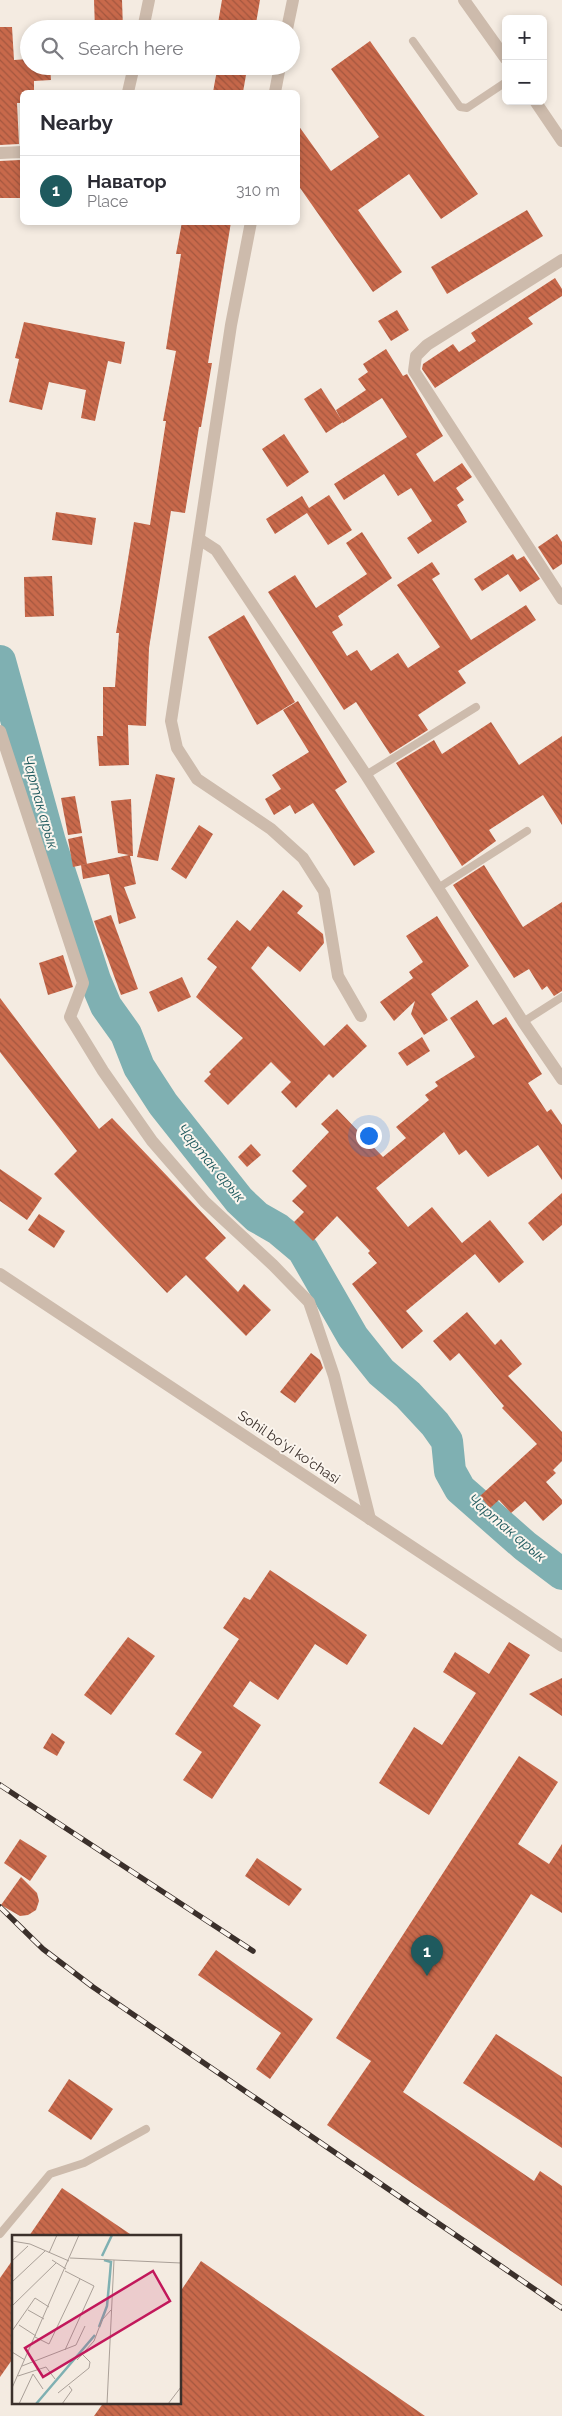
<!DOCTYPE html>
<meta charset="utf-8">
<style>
:root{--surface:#fff;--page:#f7f7f7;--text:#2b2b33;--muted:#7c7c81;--line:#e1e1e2;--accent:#1f5a5e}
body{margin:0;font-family:Raleway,sans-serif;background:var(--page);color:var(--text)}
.controls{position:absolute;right:15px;top:15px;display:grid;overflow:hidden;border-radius:8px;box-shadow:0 2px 8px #0003}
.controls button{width:45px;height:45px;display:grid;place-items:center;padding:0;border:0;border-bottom:1px solid var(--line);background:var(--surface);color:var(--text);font:25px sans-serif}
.you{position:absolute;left:368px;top:1135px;width:18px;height:18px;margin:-12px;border:4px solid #fff;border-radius:50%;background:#1a73e8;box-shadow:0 0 0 8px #1a73e833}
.badge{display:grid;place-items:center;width:32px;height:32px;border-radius:50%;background:var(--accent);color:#fff;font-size:16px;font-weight:700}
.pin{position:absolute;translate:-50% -41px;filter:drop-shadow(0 1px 2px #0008)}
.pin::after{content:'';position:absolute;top:26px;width:18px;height:15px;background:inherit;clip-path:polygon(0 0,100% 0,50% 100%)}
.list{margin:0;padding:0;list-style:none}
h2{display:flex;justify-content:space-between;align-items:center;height:65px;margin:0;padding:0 20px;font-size:21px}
h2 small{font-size:16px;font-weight:400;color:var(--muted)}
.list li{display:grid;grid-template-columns:32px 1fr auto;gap:15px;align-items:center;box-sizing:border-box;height:70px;padding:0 20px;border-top:1px solid var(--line)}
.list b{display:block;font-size:19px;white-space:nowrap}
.list p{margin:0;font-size:16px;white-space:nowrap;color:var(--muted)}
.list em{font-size:16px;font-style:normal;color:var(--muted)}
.icon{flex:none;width:28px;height:28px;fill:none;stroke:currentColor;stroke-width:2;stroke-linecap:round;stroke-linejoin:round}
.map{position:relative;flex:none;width:562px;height:2416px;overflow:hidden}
.search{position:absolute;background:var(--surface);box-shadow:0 2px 8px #0003;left:20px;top:20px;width:280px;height:55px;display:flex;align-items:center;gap:12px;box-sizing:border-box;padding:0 18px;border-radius:28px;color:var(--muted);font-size:19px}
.panel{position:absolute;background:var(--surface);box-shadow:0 2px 8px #0003;left:20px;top:90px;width:280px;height:135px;border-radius:8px}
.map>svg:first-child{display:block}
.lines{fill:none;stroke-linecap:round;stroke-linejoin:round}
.river{stroke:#7fb0b2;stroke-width:32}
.building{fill:url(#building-back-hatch)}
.service{stroke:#cdbbac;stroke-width:8}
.minor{stroke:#cdbbac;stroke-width:12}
.tertiary{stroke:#cdbbac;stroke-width:12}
.rail-casing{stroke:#3b302b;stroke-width:5.5}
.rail{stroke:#fbf5ee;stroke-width:4;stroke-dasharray:11;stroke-linecap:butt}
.labels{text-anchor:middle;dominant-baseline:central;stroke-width:4;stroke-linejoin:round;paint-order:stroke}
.street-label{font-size:14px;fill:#3b302b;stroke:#fbf5ee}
.water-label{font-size:15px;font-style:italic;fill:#1f5a5e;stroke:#fbf5ee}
.inset-river{fill:none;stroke:#7fb0b2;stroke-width:2.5}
.inset-road{fill:none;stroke:#aaa098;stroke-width:1}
.view{fill:#c2185b;fill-opacity:0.15;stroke:#c2185b;stroke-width:2.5}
.inset-edge{fill:none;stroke:#3b302b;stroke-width:2.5}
</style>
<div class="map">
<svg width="562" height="2416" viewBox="0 0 562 2416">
<defs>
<pattern id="building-back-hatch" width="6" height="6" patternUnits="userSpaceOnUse" patternTransform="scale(1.25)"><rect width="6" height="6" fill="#c8694b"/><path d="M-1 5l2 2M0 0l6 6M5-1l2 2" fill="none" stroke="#a4573f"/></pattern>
</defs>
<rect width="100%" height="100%" fill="#f4ebe1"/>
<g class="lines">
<path class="river" d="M0,661L50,842L95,980L106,1006L126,1034L139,1067L163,1104L239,1200L257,1217L278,1229L303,1250L353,1337L381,1372L408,1395L435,1424L447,1441L450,1471L460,1489L525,1546L562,1574"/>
</g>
<g class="building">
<path d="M94,0H122L123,29H95Z"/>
<path d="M222,0H260L255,29H217Z"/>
<path d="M0,27H12L14,60L29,59V66H50L51,80L34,81V92H22V103H17L19,144L0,145Z"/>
<path d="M370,41L478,194L441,219L409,174L358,210L402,272L373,292L298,185V125L331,171L379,137L331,69Z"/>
<path d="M217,70L246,75L243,92H213Z"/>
<path d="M20,160V163H22V198H0V161Z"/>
<path d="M527,210L543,236L447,294L431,267Z"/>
<path d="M182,222H231L208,363H212L201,427H199L185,513L171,511L149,648L146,726L128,725L129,765L99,766L97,736H103V687H115L119,633H116L134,522L150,525L166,421H163L176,351L166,349L181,254H176Z"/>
<path d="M555,278L562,289V296L528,318L533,324L435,388L422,369L423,364L453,344L459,352L476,341L471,333Z"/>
<path d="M397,310L409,330L391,341L378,321Z"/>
<path d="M24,322L125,342L121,364L108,361L95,421L81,418L86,390L49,382L42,410L9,402L19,359L15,358Z"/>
<path d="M386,349L403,376L407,374L443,436L416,454L434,482L462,463L472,477L456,488L464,500L457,505L467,522L418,554L407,538L432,521L411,488L398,496L384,474L344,500L334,484L407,437L382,398L343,423L336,410L366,390L358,379L368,372L363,364Z"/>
<path d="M321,388L343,422L326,433L304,399Z"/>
<path d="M284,434L309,472L287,487L262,449Z"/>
<path d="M329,495L352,530L328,545L307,513L275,534L266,519L302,496L309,508Z"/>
<path d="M56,512L96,518L92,545L52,540Z"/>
<path d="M362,532L392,578L338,616L343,625L332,632L347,656L357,650L371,671L398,653L408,668L440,647L397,585L432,562L440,574L432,579L471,640L526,605L536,620L458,671L466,683L418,715L428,730L390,754L356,702L344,710L268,592L295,575L316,608L367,574L346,543Z"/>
<path d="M557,534L562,542V564L553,570L538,547Z"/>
<path d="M513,554L517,560L524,556L540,579L520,592L508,574L482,591L474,579Z"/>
<path d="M52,576L54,616L25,617L24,577Z"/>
<path d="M244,615L295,702L257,725L208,637Z"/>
<path d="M298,701L347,782L335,790L375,852L354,866L313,803L295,814L290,805L274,815L265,799L281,789L272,775L309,752L283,710Z"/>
<path d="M491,722L519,765L562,736V825L543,795L489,830L496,841L462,866L396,763L434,740L442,754Z"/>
<path d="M156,774L175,778L158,861L137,857Z"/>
<path d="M75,796L82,833L68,835L61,798Z"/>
<path d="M131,799L133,856H130L136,884L124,887L136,918L119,924L109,874L83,879L81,865L129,855L118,853L111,801Z"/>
<path d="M199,825L213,834L186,879L171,869Z"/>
<path d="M82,836L87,864L73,867L68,839Z"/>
<path d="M484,865L523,927L562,902V991L554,996L547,986L542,990L529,969L514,978L453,885Z"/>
<path d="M283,890L303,906L297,913L323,934L324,943L300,972L268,946L251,968L324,1046L347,1024L367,1046L333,1078L329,1074L296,1108L281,1092L291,1082L271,1062L228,1105L204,1081L211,1074L209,1072L243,1038L196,997L217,967L207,959L237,920L250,931Z"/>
<path d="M111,915L138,989L121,995L94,921Z"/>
<path d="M437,916L469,966L431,994L448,1020L424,1035L411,1014L415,1001L394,1021L380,1002L413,978L409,972L423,962L406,936Z"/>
<path d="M63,955L73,987L48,995L39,963Z"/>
<path d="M182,977L191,997L158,1012L149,992Z"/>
<path d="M0,998L99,1129L112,1118L226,1238L205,1258L238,1292L244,1284L271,1310L246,1336L186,1275L167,1293L54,1174L77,1151L0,1052Z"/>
<path d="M477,1000L493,1025L506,1017L542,1074L528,1083L547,1112L551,1109L562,1125V1180L538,1145L488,1177L466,1150L459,1155L444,1132L376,1188L408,1227L432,1207L462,1243L490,1220L524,1262L499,1283L475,1254L406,1311L423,1331L402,1349L352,1284L377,1263L368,1253L370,1251L337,1216L313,1241L294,1222L304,1212L292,1201L307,1186L292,1171L329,1132L321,1124L337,1109L383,1157L406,1138L396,1127L429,1100L425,1095L438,1086L435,1082L475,1057L450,1018Z"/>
<path d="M422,1037L430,1051L407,1066L398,1053Z"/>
<path d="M251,1144L261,1155L247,1167L238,1157Z"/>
<path d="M0,1169L42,1198L27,1220L0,1201Z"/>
<path d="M562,1193V1225L543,1241L528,1223Z"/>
<path d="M39,1214L65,1231L54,1248L28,1230Z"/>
<path d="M467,1312L495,1345L501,1339L522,1364L508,1376L562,1432V1461L553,1470L556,1473L546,1482L562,1500V1504L543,1521L525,1501L511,1513L499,1500L490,1508L480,1496L537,1444L502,1408L504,1406L459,1353L450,1361L433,1341Z"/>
<path d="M311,1353L320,1360L323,1368L295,1403L280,1392Z"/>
<path d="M270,1570L367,1635L347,1665L315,1644L278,1700L250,1681L233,1706L261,1725L212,1799L183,1780L202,1752L175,1734L239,1639L223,1628L244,1597L250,1600Z"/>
<path d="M128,1637L155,1656L111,1715L84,1695Z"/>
<path d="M509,1642L530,1655L429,1815L379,1783L414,1727L442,1745L476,1693L443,1672L455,1652L489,1674Z"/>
<path d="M562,1678V1716L529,1694Z"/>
<path d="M52,1733L65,1742L57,1756L43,1748Z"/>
<path d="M519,1756L558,1782L518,1844L549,1864L562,1844V1913L531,1894L403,2092L534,2181L540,2171L562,2186V2286L327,2125L371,2061L336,2038Z"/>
<path d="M20,1839L47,1856L30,1881L4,1863Z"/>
<path d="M257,1858L302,1889L289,1906L245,1876Z"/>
<path d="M21,1877L37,1893L39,1901L36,1910L28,1915L20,1916L1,1905Z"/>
<path d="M216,1950L313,2019L270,2079L256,2069L281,2033L198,1975Z"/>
<path d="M496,2034L562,2077V2148L463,2083Z"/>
<path d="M69,2079L113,2109L91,2140L48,2111Z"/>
<path d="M62,2188L133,2236H29Z"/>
<path d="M14,2258V2357L0,2377V2278Z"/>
<path d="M201,2261L425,2416H94L104,2402H180V2292Z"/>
</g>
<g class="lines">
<g class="service">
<path d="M413,41L460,107L467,108L506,82"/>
<path d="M366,775L476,707"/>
<path d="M438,888L527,831"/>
<path d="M523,1022L562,997"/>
<path d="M0,2234L50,2174L84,2163L146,2129"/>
</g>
<g class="minor">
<path d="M143,29L149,0"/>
<path d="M287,29L293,0"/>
<path d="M128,92L134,66"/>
<path d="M275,92L280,66"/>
<path d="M0,153L22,152"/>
<path d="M251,222L231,325L171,721L177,748L197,779L271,829L303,858L324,891L338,976L361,1016"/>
<path d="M562,260L427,345L416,356L414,371L562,599"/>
<path d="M199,539L216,550L366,775L523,1022L562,1079"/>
<path d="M0,731L83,983L70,1017L103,1071L152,1141L205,1202L273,1265L309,1302L334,1376L370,1519"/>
<path d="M0,1274L562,1646"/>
</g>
<g class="tertiary">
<path d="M464,0L506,59"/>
<path d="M535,101L562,141"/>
</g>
<g class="rail-casing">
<g id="rail">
<path d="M0,1785L253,1951"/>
<path d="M0,1907L43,1949L93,1987L562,2308"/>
</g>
</g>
<use href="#rail" class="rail"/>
</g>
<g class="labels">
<g class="street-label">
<text transform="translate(289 1447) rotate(34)">Sohil bo'yi ko'chasi</text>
</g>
<g class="water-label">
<text transform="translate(40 802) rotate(74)">Чартак арык</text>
<text transform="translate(211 1163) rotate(50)">Чартак арык</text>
<text transform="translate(507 1528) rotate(40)">Чартак арык</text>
</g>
</g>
<g transform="translate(12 2235)">
<rect width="169" height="169" fill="#f4ebe1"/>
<path class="inset-river" d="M90,21L100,0M87,92L95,71L98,39L99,27L92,25M24,169L83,100"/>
<path class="inset-road" d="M0,6L18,9L57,26M37,18L45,0M58,23L169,28M40,25L54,34M0,26L16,11M0,47L33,16M0,71L44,28M16,75L32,84M7,90L24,101M0,96L23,63L37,72M23,102L37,109L68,44M53,115L82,51L53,36M0,117L13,125M65,125L82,106L90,85L99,75M10,131L64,110L73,91M21,139L31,154M6,141L34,132L43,144M0,153L67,0M46,158L77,133L78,127L70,119M7,169L21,139M50,169L60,155L57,151M95,169L102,25M156,169L169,152"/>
<path class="view" d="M141,36L158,66L31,142L13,113Z"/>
<rect width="169" height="169" class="inset-edge"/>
</g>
</svg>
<div class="controls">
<button>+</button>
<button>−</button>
</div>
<div class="you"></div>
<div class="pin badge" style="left:427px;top:1976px">1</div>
<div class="search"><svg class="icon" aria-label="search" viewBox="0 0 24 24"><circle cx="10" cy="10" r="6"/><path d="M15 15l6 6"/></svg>Search here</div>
<section class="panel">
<h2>Nearby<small></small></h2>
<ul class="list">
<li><span class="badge">1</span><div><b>Наватор</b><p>Place</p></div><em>310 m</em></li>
</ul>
</section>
</div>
